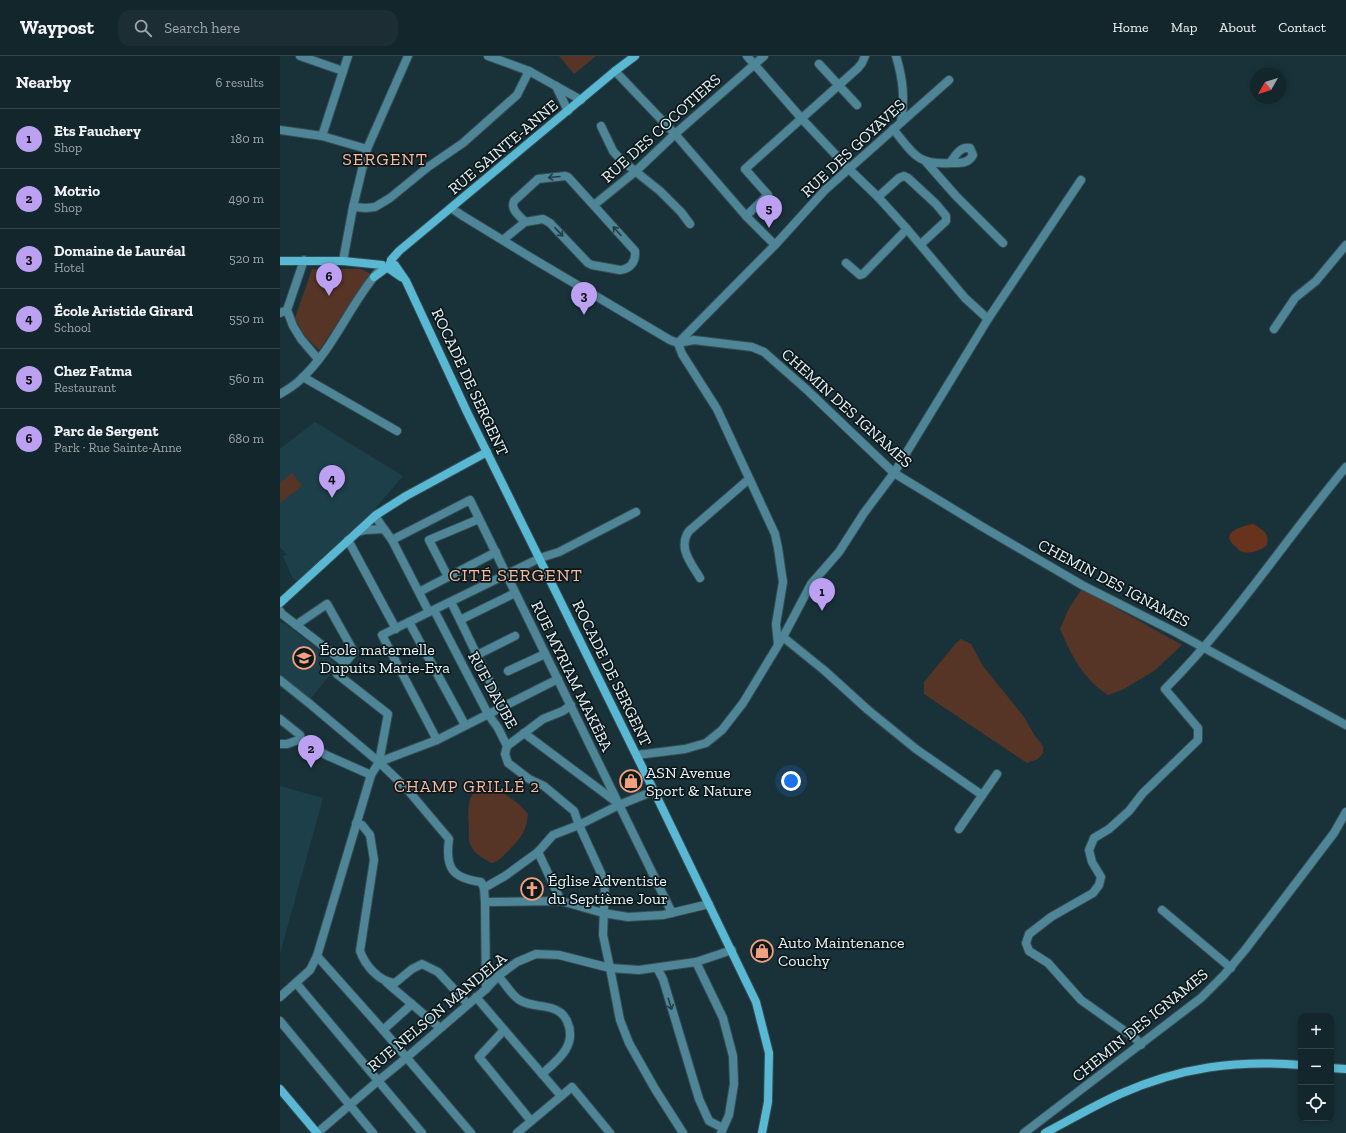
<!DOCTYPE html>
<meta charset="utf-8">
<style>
:root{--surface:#13262b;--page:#1c2e33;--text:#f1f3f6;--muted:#9da5a9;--line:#324347;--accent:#bca0f2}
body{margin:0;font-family:"Zilla Slab",serif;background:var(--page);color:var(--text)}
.controls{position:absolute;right:12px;bottom:12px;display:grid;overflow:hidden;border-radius:8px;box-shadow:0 2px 6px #0003}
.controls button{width:36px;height:36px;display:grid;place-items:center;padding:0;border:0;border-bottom:1px solid var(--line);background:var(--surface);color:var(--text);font:20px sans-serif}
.compass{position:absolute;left:970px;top:12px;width:36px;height:36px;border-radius:50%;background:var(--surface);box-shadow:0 2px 6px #0003;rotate:231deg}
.you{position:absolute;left:511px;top:725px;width:14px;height:14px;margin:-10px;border:3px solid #fff;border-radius:50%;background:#1a73e8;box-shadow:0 0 0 6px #1a73e833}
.badge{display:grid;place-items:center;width:26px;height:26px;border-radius:50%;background:var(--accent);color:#111;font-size:13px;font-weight:700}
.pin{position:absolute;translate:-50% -33px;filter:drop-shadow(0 1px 2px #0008)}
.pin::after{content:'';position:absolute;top:21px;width:14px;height:12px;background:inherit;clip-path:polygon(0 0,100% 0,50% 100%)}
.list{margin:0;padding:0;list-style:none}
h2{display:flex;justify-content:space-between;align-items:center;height:52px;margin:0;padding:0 16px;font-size:17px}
h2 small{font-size:13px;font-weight:400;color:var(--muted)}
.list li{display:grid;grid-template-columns:26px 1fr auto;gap:12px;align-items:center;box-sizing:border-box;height:60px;padding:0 16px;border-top:1px solid var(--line)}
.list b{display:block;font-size:15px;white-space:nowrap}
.list p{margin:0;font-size:13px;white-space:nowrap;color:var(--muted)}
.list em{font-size:13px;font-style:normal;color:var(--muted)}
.icon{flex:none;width:22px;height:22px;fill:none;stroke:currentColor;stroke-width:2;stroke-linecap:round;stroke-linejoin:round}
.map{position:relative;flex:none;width:1066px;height:1077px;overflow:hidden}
header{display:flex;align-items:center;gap:24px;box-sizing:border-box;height:56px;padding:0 20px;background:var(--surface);border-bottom:1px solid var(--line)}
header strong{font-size:19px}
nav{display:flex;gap:22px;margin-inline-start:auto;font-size:14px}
.search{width:280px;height:36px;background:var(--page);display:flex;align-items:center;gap:10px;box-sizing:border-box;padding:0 14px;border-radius:12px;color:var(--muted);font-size:15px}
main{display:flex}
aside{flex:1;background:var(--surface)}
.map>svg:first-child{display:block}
.built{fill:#1d3f49}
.green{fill:#563527}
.water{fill:#68331c}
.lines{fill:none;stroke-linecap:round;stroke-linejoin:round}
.street-casing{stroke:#364d54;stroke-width:10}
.secondary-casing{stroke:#364d54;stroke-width:10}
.street{stroke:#4e8697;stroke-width:8}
.secondary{stroke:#59b9d4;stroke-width:8}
.oneway{stroke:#243e46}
.labels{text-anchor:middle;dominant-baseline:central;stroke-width:3.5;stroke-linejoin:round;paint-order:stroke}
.street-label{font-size:16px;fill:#e6f4f9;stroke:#0d181b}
.poi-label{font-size:16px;fill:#e6f4f9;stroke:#0d181b;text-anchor:start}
.neighbourhood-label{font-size:17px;letter-spacing:1px;fill:#f6b89f;stroke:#0d181b}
.quarter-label{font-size:18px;letter-spacing:1px;fill:#f6b89f;stroke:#0d181b}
</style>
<header>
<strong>Waypost</strong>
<div class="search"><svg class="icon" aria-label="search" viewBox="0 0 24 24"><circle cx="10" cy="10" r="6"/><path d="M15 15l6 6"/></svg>Search here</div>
<nav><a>Home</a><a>Map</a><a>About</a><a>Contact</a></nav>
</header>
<main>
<aside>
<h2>Nearby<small>6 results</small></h2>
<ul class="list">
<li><span class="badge">1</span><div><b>Ets Fauchery</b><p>Shop</p></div><em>180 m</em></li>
<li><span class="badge">2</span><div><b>Motrio</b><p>Shop</p></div><em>490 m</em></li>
<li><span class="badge">3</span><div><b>Domaine de Lauréal</b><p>Hotel</p></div><em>520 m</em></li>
<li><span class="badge">4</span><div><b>École Aristide Girard</b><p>School</p></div><em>550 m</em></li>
<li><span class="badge">5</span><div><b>Chez Fatma</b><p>Restaurant</p></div><em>560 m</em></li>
<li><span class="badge">6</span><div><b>Parc de Sergent</b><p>Park · Rue Sainte-Anne</p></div><em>680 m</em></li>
</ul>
</aside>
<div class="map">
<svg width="1066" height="1077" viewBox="0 0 1066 1077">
<rect width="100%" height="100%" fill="#193239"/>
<g class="built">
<path d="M35,366L123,420L86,463L17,525L12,521L3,500L7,499L0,491V392H1Z"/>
<path d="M0,566L7,569L58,609L31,642L0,619Z"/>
<path d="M0,730L43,742L0,898Z"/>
</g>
<g class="green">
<path d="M279,0H316L294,18Z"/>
<path d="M32,213H81L91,218L39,294L24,279L15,262Z"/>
<path d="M12,417L22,430L0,447V427Z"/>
<path d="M802,533L902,589L874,615L842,634L828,639C823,635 816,631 811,625C797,611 788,591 780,573L789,552Z"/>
<path d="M681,583L691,588L703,610L744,661L755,680L763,690V697L758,703L747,707L644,638V626L676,587Z"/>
<path d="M209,730C223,736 239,746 248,758C246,777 240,783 227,796C222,801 218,806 211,807C205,803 196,799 192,792C188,786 189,778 189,771C188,759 186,738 200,731C202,730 206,731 209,730Z"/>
</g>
<path class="water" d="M973,468C982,473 990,477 987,489C982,494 970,498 963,496C960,496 958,493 956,491C938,477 961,470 973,468Z"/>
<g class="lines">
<g class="street-casing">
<g id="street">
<path d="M20,0L63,15"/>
<path d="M208,0L249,15L301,44"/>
<path d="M467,0L522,63L569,113L598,141L627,173L685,242L708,263"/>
<path d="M616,0C623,23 625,42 621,66"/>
<path d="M539,8L577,49"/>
<path d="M335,15L395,78L466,160L495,189"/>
<path d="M276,30L288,55"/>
<path d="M321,70L333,95L340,103L380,135L401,156L410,168"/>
<path d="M613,73C634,98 636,109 671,107C680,107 688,108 693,99L690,92C680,90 675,100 670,107"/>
<path d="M0,74L42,80L87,93"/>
<path d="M42,80L68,0"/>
<path d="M646,106L676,140L723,187"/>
<path d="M598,141L619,122L624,120L628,122L656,148L666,160V165L641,188"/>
<path d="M314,149L356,115L395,78L484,0"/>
<path d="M73,151L86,152L95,151L110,142L148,111L183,87L237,39L249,15"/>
<path d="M171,152L183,160L255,204L390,284L398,287L414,284L472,291L484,296L526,333L614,417L701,470L802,529L895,576L1066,669"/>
<path d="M466,160L488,139L465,113L578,12L582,7L585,0"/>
<path d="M223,184L245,166L263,163L270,167L308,207L312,209L340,214C351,213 356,205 355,195L288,121L285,120L258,123L234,145C230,154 240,160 245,166"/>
<path d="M63,205L73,151L87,93L128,0"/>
<path d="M566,207L580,219L583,218L627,173"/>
<path d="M7,254L13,270L21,283L38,303"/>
<path d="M0,257L7,254L24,204"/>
<path d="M994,273L1015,242L1036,225L1066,189"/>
<path d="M23,321L117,375"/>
<path d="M0,338C7,334 14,330 20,324C53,294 69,250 97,217"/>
<path d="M95,460L104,473"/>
<path d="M78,476L85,474L104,473L112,484L190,444L392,857"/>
<path d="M68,484L116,573"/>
<path d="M112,484L149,556"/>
<path d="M168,521L149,484L199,463"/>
<path d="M420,522C412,508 397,492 409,475L469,423"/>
<path d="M139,536L216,496"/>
<path d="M171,546L180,564"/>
<path d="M154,554L208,658L218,672L227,690L225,698L228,707L249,723L264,730L294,755L299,769L325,826L323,879L330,912L340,964L349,987L375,1033L403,1077"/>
<path d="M0,555L2,558L65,607L57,618L108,658L99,706"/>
<path d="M129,566L185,669"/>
<path d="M16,569L47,548L74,596L65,607"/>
<path d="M503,581L545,615L588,654L636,693L702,739"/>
<path d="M498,588L496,568L503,526L498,492L495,478L437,353L402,298L398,287L495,189L545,134L669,24"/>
<path d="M197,599L235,580"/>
<path d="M228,615L265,598"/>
<path d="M0,624L30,648L99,706L126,732L169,783C165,812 172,822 201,826L204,832L205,846L206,933"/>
<path d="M222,651L180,564L235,537"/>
<path d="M0,663L20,679L21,683L46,699L91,719"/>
<path d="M244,677L339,748"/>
<path d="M157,684L102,579L260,502L279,496L356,456"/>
<path d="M0,688H7L21,683"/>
<path d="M227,690L263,663L283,655L291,649"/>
<path d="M357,699L405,693L426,687L442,674L463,647L503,581L531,528L559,496L584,457L614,417L708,263L801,124"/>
<path d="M76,767L82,769L90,779L94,804L80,895C85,909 99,926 115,927L132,913L142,908L158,916L188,948"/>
<path d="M679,773L717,718"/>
<path d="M204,832L225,820L258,796"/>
<path d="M281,845L258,796L273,779L299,769L339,749L374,735"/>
<path d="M205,846L281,845L323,857L348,861L383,859L429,848"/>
<path d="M882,854L951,912"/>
<path d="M37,900L103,974L191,1077"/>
<path d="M416,906L443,962L453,1000L454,1028L449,1059L441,1077"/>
<path d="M377,912L383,923L419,1043L429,1065L443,1072"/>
<path d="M218,920C225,927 231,938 238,943C247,950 261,949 271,952C278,954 284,958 287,965C298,989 278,1004 262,1018"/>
<path d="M16,927L142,1077"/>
<path d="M107,927L160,972"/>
<path d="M0,941L30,914L37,900L91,719L99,706L157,684L278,623"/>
<path d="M196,941L281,1040"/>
<path d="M0,965L93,1077"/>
<path d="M103,974L132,948"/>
<path d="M224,974L199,1001L251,1065"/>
<path d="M861,989L856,983L801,944L768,907L749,895L746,887L749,878L771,861L813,837L819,829L821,821L812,806L809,794L814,782L829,773L849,755L863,737L918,684V672L885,633C953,565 1005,484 1066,411"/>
<path d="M37,1077L98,1025L126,1002L206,933L218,920L237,906L256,898L279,899L330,912L359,914L416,906L452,894"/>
<path d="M237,1077L292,1031L330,1077"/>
<path d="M744,1077L921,942L944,919L965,894L1054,777L1066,756"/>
</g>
</g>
<g class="secondary-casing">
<g id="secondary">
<path d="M111,204L119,195L335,15L355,0"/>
<path d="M0,205H63L102,209"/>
<path d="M110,207L115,209L126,225L187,356L374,735L476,946L489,997L488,1046L482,1077"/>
<path d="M94,221L105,213L108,212L121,221"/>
<path d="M0,547L96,459L126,440L207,396"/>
<path d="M1051,1012L1066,1013"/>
<path d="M0,1033L37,1077"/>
<path d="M765,1077C790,1064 815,1049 840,1038C901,1011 955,1004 1021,1009"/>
</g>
</g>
<use href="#street" class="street"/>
<use href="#secondary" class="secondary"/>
</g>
<defs><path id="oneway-shaft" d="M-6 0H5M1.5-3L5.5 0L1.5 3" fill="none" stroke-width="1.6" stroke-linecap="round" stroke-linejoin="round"/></defs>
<g class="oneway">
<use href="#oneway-shaft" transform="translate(274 121) rotate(175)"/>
<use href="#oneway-shaft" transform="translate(337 175) rotate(-132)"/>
<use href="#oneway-shaft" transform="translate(279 176) rotate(47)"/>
<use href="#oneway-shaft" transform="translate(390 948) rotate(73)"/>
</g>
<defs>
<g id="school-ring" transform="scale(1.15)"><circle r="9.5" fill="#0d181b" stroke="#f2a07f" stroke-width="1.5"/><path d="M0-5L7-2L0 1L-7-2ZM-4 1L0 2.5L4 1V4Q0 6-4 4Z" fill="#f2a07f"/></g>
<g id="shop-ring" transform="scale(1.15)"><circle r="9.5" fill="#0d181b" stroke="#f2a07f" stroke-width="1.5"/><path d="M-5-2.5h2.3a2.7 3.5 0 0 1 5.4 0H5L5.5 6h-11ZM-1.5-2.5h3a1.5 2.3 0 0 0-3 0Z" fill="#f2a07f"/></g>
<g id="church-ring" transform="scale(1.15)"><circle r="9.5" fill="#0d181b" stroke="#f2a07f" stroke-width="1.5"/><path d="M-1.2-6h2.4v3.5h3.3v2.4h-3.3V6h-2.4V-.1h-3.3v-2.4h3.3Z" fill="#f2a07f"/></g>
</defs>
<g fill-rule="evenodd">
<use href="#school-ring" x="24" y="602"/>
<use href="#shop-ring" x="351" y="725"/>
<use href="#church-ring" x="252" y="833"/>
<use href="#shop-ring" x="482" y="895"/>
</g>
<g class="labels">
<g class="street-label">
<text transform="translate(381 72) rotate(-42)">RUE DES COCOTIERS</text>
<text transform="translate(223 91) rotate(-40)">RUE SAINTE-ANNE</text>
<text transform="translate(573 92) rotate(-43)">RUE DES GOYAVES</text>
<text transform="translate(190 326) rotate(65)">ROCADE DE SERGENT</text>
<text transform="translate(567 352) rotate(42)">CHEMIN DES IGNAMES</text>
<text transform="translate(834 527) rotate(28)">CHEMIN DES IGNAMES</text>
<text transform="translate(332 617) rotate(64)">ROCADE DE SERGENT</text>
<text transform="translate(292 620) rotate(64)">RUE MYRIAM MAKÉBA</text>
<text transform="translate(213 634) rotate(61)">RUE DAUBE</text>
<text transform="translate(157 956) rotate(-40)">RUE NELSON MANDELA</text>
<text transform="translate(860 969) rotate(-39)">CHEMIN DES IGNAMES</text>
</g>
<g class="poi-label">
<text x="40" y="593">École maternelle<tspan x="40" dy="18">Dupuits Marie-Eva</tspan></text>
<text x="366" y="716">ASN Avenue<tspan x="366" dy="18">Sport &amp; Nature</tspan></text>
<text x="268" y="824">Église Adventiste<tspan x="268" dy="18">du Septième Jour</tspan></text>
<text x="498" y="886">Auto Maintenance<tspan x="498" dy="18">Couchy</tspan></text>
</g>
<g class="neighbourhood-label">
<text x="187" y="730">CHAMP GRILLÉ 2</text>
</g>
<g class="quarter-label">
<text x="105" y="103">SERGENT</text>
<text x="236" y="519">CITÉ SERGENT</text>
</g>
</g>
</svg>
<div class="controls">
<button>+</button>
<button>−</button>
<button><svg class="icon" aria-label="locate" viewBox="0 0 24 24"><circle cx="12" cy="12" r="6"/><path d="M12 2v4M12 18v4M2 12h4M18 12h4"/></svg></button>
</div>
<svg class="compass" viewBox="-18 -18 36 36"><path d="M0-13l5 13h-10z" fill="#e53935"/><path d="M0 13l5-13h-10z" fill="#9da5a9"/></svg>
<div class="you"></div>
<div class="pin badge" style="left:542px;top:555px">1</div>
<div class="pin badge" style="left:31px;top:712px">2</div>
<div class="pin badge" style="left:304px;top:259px">3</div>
<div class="pin badge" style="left:52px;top:442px">4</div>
<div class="pin badge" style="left:489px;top:172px">5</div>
<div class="pin badge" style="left:49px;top:240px">6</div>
</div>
</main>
